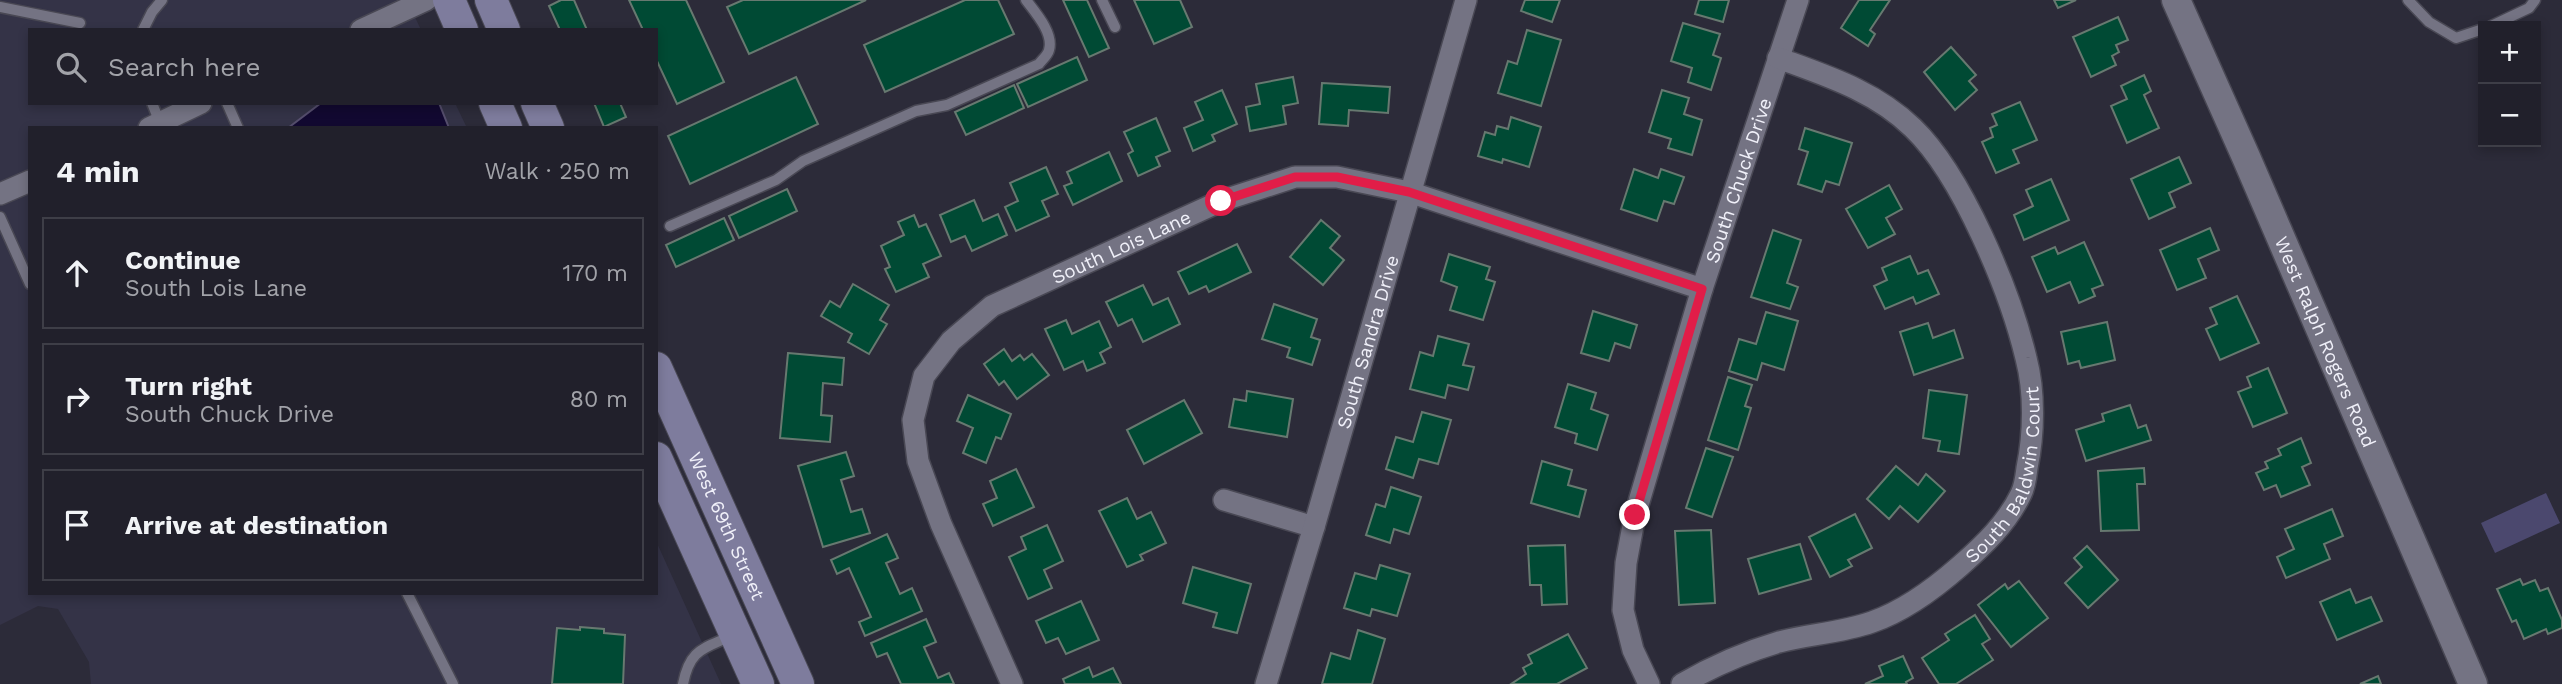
<!DOCTYPE html>
<meta charset="utf-8">
<style>
:root{--surface:#21202b;--page:#2d2d37;--text:#f1f3f6;--muted:#a2a3a9;--line:#3e3e47}
body{margin:0;font-family:"Work Sans",sans-serif;background:var(--page);color:var(--text)}
.controls{position:absolute;right:21px;top:21px;display:grid;overflow:hidden;border-radius:0px;box-shadow:0 4px 10px #0003}
.controls button{width:63px;height:63px;display:grid;place-items:center;padding:0;border:0;border-bottom:2px solid var(--line);background:var(--surface);color:var(--text);font:35px sans-serif}
.stop{position:absolute;width:21px;height:21px;margin:-16px;border:5px solid #e11d48;border-radius:50%;background:#fff}
.stop.end{background:#e11d48;border-color:#fff;box-shadow:0 2px 7px #0008}
.list{margin:0;padding:0;list-style:none}
h2{display:flex;justify-content:space-between;align-items:center;height:91px;margin:0;padding:0 28px;font-size:30px}
h2 small{font-size:23px;font-weight:400;color:var(--muted)}
.list li{display:grid;grid-template-columns:46px 1fr auto;gap:21px;align-items:center;box-sizing:border-box;height:112px;margin:0 14px 14px;padding:0 14px;border:2px solid var(--line);border-radius:0px}
.list b{display:block;font-size:26px;white-space:nowrap}
.list p{margin:0;font-size:23px;white-space:nowrap;color:var(--muted)}
.list em{font-size:23px;font-style:normal;color:var(--muted)}
.icon{flex:none;width:38px;height:38px;fill:none;stroke:currentColor;stroke-width:2;stroke-linecap:round;stroke-linejoin:round}
.map{position:relative;flex:none;width:2562px;height:684px;overflow:hidden}
.search{position:absolute;background:var(--surface);box-shadow:0 4px 10px #0003;left:28px;top:28px;width:630px;height:77px;display:flex;align-items:center;gap:18px;box-sizing:border-box;padding:0 24px;border-radius:0px;color:var(--muted);font-size:26px}
.panel{position:absolute;background:var(--surface);box-shadow:0 4px 10px #0003;left:28px;top:126px;width:630px;height:469px;border-radius:0px}
.map>svg:first-child{display:block}
.built{fill:#343347}
.green{fill:#4b486e}
.water{fill:#120931;stroke:#554e6d;stroke-width:2}
.building{fill:#004a34;stroke:#677970;stroke-width:2}
.lines{fill:none;stroke-linecap:round;stroke-linejoin:round}
.service-casing{stroke:#494854;stroke-width:13}
.minor-casing{stroke:#494854;stroke-width:24}
.tertiary-casing{stroke:#494854;stroke-width:31}
.secondary-casing{stroke:#494854;stroke-width:34}
.service{stroke:#747383;stroke-width:10}
.minor{stroke:#747383;stroke-width:21}
.tertiary{stroke:#747383;stroke-width:28}
.secondary{stroke:#7e7c9d;stroke-width:32}
.route{stroke:#e11d48;stroke-width:9}
.labels{text-anchor:middle;dominant-baseline:central;stroke-width:5;stroke-linejoin:round;paint-order:stroke}
.street-label{font-size:19px;fill:#f0f0f9;stroke:#2c2b39}
</style>
<div class="map">
<svg width="2562" height="684" viewBox="0 0 2562 684">
<rect width="100%" height="100%" fill="#2c2b39"/>
<path class="built" d="M0,0H407L421,30H30V103H455L467,128H30V593H656V541L721,684H91L89,662L58,609L38,606L0,625Z"/>
<path class="green" d="M2546,493L2560,523L2495,553L2481,523Z"/>
<path class="water" d="M321,103H439L449,128H288Z"/>
<g class="building">
<path d="M561,0H574L587,30H560L549,6Z"/>
<path d="M629,0H686L724,82L677,104L656,59V30H643Z"/>
<path d="M743,0H866L749,54L727,7Z"/>
<path d="M965,0H998L1014,34L885,92L864,45Z"/>
<path d="M1063,0H1087L1109,48L1089,57Z"/>
<path d="M1134,0H1180L1192,27L1154,44Z"/>
<path d="M1525,0H1560L1552,22L1521,11Z"/>
<path d="M1699,0H1729L1723,22L1695,14Z"/>
<path d="M1859,0H1890L1870,30L1875,34L1868,46L1841,28Z"/>
<path d="M2054,0H2076L2058,8Z"/>
<path d="M2118,17L2128,40L2116,45L2119,52L2112,56L2116,65L2091,77L2073,37Z"/>
<path d="M1683,23L1720,34L1713,55L1721,58L1711,90L1688,82L1692,68L1671,61Z"/>
<path d="M1527,30L1561,40L1541,106L1498,93L1508,61L1517,64Z"/>
<path d="M1951,47L1976,75L1969,81L1977,90L1955,110L1924,72Z"/>
<path d="M1077,57L1087,80L1028,107L1017,84Z"/>
<path d="M2144,75L2151,91L2144,95L2159,128L2127,143L2111,106L2127,99L2121,86Z"/>
<path d="M796,77L818,124L690,184L668,136Z"/>
<path d="M1293,77L1298,103L1283,106L1286,124L1250,131L1246,107L1260,104L1256,84Z"/>
<path d="M1322,83L1390,87L1388,113L1349,110L1348,126L1319,124Z"/>
<path d="M1014,85L1024,108L966,135L955,112Z"/>
<path d="M1222,90L1237,124L1212,135L1215,141L1193,151L1184,128L1203,120L1195,102Z"/>
<path d="M1662,90L1689,98L1684,114L1702,120L1692,155L1668,148L1671,139L1649,132Z"/>
<path d="M2020,102L2037,140L2013,150L2019,163L1996,173L1982,142L1993,137L1990,128L1997,125L1992,114Z"/>
<path d="M594,103H620L626,117L604,127Z"/>
<path d="M1511,117L1541,127L1529,167L1503,159L1502,163L1478,156L1485,132L1495,135L1497,126L1508,129Z"/>
<path d="M1156,118L1170,151L1156,157L1160,166L1138,176L1128,154L1133,151L1124,132Z"/>
<path d="M1805,128L1852,143L1839,185L1826,181L1822,192L1798,184L1808,152L1799,149Z"/>
<path d="M1109,152L1122,181L1073,205L1064,186L1072,183L1067,172Z"/>
<path d="M2179,157L2191,183L2169,193L2175,207L2149,219L2131,179Z"/>
<path d="M1046,167L1058,194L1042,201L1049,216L1016,231L1005,207L1018,201L1010,183Z"/>
<path d="M1634,169L1658,178L1661,169L1684,177L1674,204L1664,201L1657,221L1621,209Z"/>
<path d="M2051,179L2069,220L2024,240L2014,215L2033,206L2026,190Z"/>
<path d="M1889,185L1902,209L1886,218L1895,234L1868,248L1846,209Z"/>
<path d="M787,189L797,211L739,238L729,216Z"/>
<path d="M974,200L983,221L998,214L1007,235L972,251L965,236L951,242L940,215Z"/>
<path d="M914,215L919,227L926,224L941,256L923,264L929,277L896,292L885,269L890,267L881,246L904,235L898,222Z"/>
<path d="M724,218L734,240L676,267L666,245Z"/>
<path d="M1321,220L1340,236L1330,248L1344,260L1323,285L1290,257Z"/>
<path d="M2210,228L2219,250L2198,259L2206,278L2177,290L2160,250Z"/>
<path d="M1773,230L1801,240L1787,283L1798,287L1790,309L1751,297Z"/>
<path d="M2084,242L2103,285L2092,289L2095,296L2079,303L2070,282L2047,292L2032,257L2055,247L2058,254Z"/>
<path d="M1237,244L1251,272L1209,292L1206,286L1189,294L1178,272Z"/>
<path d="M1449,254L1490,267L1486,279L1495,282L1483,320L1450,310L1457,287L1441,281Z"/>
<path d="M1910,256L1918,274L1928,270L1939,294L1916,304L1913,297L1885,309L1874,286L1887,280L1882,268Z"/>
<path d="M853,284L889,305L880,320L887,324L869,354L848,342L852,334L821,316L830,301L840,307Z"/>
<path d="M1143,285L1153,305L1168,298L1180,324L1143,342L1132,319L1118,326L1106,302Z"/>
<path d="M2237,296L2259,343L2220,360L2206,329L2217,324L2210,308Z"/>
<path d="M1274,304L1317,319L1311,337L1320,340L1312,365L1287,357L1290,348L1262,339Z"/>
<path d="M1593,311L1637,325L1630,348L1615,343L1609,361L1581,353Z"/>
<path d="M1766,312L1798,321L1784,370L1762,363L1757,380L1729,371L1739,339L1756,344Z"/>
<path d="M1066,320L1072,334L1099,321L1111,347L1100,353L1105,363L1087,371L1083,361L1064,370L1045,329Z"/>
<path d="M2107,322L2115,360L2081,368L2079,361L2068,364L2061,332Z"/>
<path d="M1928,323L1933,338L1954,330L1963,358L1914,375L1900,332Z"/>
<path d="M1438,336L1469,344L1463,365L1474,367L1468,390L1448,385L1445,398L1410,389L1420,352L1433,356Z"/>
<path d="M1004,349L1012,361L1020,355L1024,360L1032,354L1049,375L1017,399L1004,381L999,385L984,364Z"/>
<path d="M788,353L844,358L842,385L823,383L821,415L832,416L830,442L780,438Z"/>
<path d="M2268,368L2287,413L2253,427L2238,392L2251,387L2247,377Z"/>
<path d="M1728,377L1752,385L1745,406L1751,408L1738,450L1708,440Z"/>
<path d="M1568,384L1596,393L1591,409L1608,415L1597,450L1575,443L1577,434L1555,427Z"/>
<path d="M1929,390L1967,395L1959,454L1938,451L1940,441L1923,438Z"/>
<path d="M1247,391L1293,399L1287,437L1229,427L1234,399L1246,401Z"/>
<path d="M968,395L1011,414L1001,439L996,437L986,463L963,453L973,428L957,421Z"/>
<path d="M1184,400L1202,433L1144,464L1127,430Z"/>
<path d="M2130,405L2138,428L2146,425L2151,440L2086,461L2076,430L2104,421L2102,414Z"/>
<path d="M1422,412L1451,420L1438,464L1419,459L1413,478L1386,469L1396,437L1413,442Z"/>
<path d="M2301,438L2311,463L2302,467L2310,485L2281,497L2276,485L2264,490L2256,473L2268,468L2265,462L2281,455L2278,449Z"/>
<path d="M1706,448L1733,457L1712,517L1686,508Z"/>
<path d="M846,452L854,476L841,480L851,512L862,509L870,533L823,547L798,466Z"/>
<path d="M1542,461L1572,470L1568,485L1586,490L1579,517L1531,503Z"/>
<path d="M1896,466L1918,485L1926,474L1945,491L1918,522L1900,506L1889,519L1867,499Z"/>
<path d="M2144,468L2145,484H2137L2139,530L2101,531L2098,471Z"/>
<path d="M1016,469L1034,507L993,526L983,504L997,498L990,481Z"/>
<path d="M1391,487L1421,497L1409,534L1394,529L1390,543L1366,535L1376,504L1385,507Z"/>
<path d="M1127,498L1137,519L1151,512L1166,543L1140,555L1143,560L1127,567L1099,511Z"/>
<path d="M2332,509L2343,536L2324,544L2330,559L2286,578L2277,557L2294,549L2285,529Z"/>
<path d="M1855,514L1872,548L1848,560L1852,566L1830,577L1809,537Z"/>
<path d="M1047,525L1063,561L1044,570L1052,588L1028,599L1009,557L1026,549L1021,537Z"/>
<path d="M1711,530L1715,603L1679,605L1675,531Z"/>
<path d="M887,534L898,558L886,563L900,594L912,588L922,611L865,636L859,622L871,617L849,568L837,574L831,560Z"/>
<path d="M1800,544L1811,579L1759,594L1748,559Z"/>
<path d="M1565,545L1567,604L1542,605L1541,585H1530L1528,546Z"/>
<path d="M2087,546L2118,580L2088,608L2065,583L2082,567L2074,558Z"/>
<path d="M1380,565L1410,574L1397,616L1372,609L1370,616L1344,608L1355,573L1376,579Z"/>
<path d="M1193,567L1251,584L1237,633L1213,627L1217,613L1183,603Z"/>
<path d="M2520,579L2523,585L2535,580L2540,591L2548,588L2562,620V628L2548,634L2546,629L2524,639L2516,620L2512,622L2497,589Z"/>
<path d="M2019,581L2048,618L2011,647L1978,605L2005,584L2008,589Z"/>
<path d="M2350,589L2356,603L2371,597L2382,621L2337,640L2320,602Z"/>
<path d="M1081,601L1099,640L1066,654L1058,638L1046,643L1036,621Z"/>
<path d="M1975,615L1990,639L1982,644L1993,660L1956,684H1939L1922,658L1949,640L1945,634Z"/>
<path d="M926,619L936,642L924,647L938,678L949,673L954,684H901L887,653L877,657L871,643Z"/>
<path d="M580,627L604,629V633L625,635L623,684H552L557,628L580,630Z"/>
<path d="M1358,630L1385,639L1372,684H1322L1331,653L1350,659Z"/>
<path d="M1568,634L1587,668L1557,684H1511L1526,674L1523,668L1532,663L1528,655Z"/>
<path d="M1903,656L1913,678L1906,682L1907,684H1865L1883,676L1879,666Z"/>
<path d="M1089,667L1093,677L1113,668L1121,684H1065L1063,679Z"/>
<path d="M2378,676L2381,684H2360Z"/>
</g>
<g class="lines">
<g class="service-casing">
<g id="service">
<path d="M1102,0L1115,27"/>
<path d="M2408,0L2429,22L2456,38L2483,29"/>
<path d="M0,7L80,23"/>
<path d="M2491,26L2529,8L2535,0"/>
<path d="M143,30L152,12L162,0"/>
<path d="M152,103L160,123"/>
<path d="M227,103L238,128"/>
<path d="M0,217L30,284"/>
<path d="M670,226L776,180L803,161L916,111L947,105L1039,64C1042,60 1048,55 1049,50C1054,33 1035,12 1026,0"/>
<path d="M407,593L453,684"/>
<path d="M683,684C690,648 704,649 733,635"/>
</g>
</g>
<g class="minor-casing">
<g id="minor">
<path d="M361,30L426,0"/>
<path d="M149,128L201,103"/>
<path d="M0,194L30,181"/>
<path d="M1224,500L1314,527"/>
<path id="s1" d="M1012,684L941,524L918,461L913,420L924,376L951,341L992,306L1221,201L1295,177H1337L1409,192L1702,289"/>
<path id="s2" d="M1266,684L1314,527L1466,0"/>
<path id="s3" d="M1649,684L1633,650L1623,610L1626,563L1635,515L1702,289L1798,0"/>
<path id="s4" d="M1682,684C1713,666 1745,652 1779,642C1809,634 1841,633 1872,622C1904,611 1935,588 1960,566C1984,545 2007,523 2021,494C2025,486 2026,476 2027,468C2034,434 2035,392 2026,358C2010,291 1962,175 1913,128C1875,91 1827,76 1778,58"/>
</g>
</g>
<g class="tertiary-casing">
<g id="tertiary">
<path id="s5" d="M2176,0L2246,157L2473,684"/>
</g>
</g>
<g class="secondary-casing">
<g id="secondary">
<path d="M449,0L462,30"/>
<path d="M491,0L504,30"/>
<path d="M495,103L506,128"/>
<path d="M537,103L548,128"/>
<path id="s6" d="M656,368L798,684"/>
<path d="M656,458L758,684"/>
</g>
</g>
<use href="#service" class="service"/>
<use href="#minor" class="minor"/>
<use href="#tertiary" class="tertiary"/>
<use href="#secondary" class="secondary"/>
</g>
<g class="lines">
<path class="route" d="M1221,201L1295,177H1337L1409,192L1702,289L1635,515"/>
</g>
<g class="labels">
<g class="street-label">
<text stroke="none"><textPath href="#s3" startOffset="525">South Chuck Drive</textPath></text>
<text stroke="none"><textPath href="#s1" startOffset="569">South Lois Lane</textPath></text>
<text stroke="none"><textPath href="#s2" startOffset="357">South Sandra Drive</textPath></text>
<text stroke="none"><textPath href="#s5" startOffset="373">West Ralph Rogers Road</textPath></text>
<text stroke="none"><textPath href="#s4" startOffset="413">South Baldwin Court</textPath></text>
<text stroke="none"><textPath href="#s6" startOffset="173">West 69th Street</textPath></text>
</g>
</g>
</svg>
<div class="controls">
<button>+</button>
<button>−</button>
</div>
<div class="stop" style="left:1221px;top:201px"></div>
<div class="stop end" style="left:1635px;top:515px"></div>
<div class="search"><svg class="icon" aria-label="search" viewBox="0 0 24 24"><circle cx="10" cy="10" r="6"/><path d="M15 15l6 6"/></svg>Search here</div>
<section class="panel">
<h2>4 min<small>Walk · 250 m</small></h2>
<ul class="list">
<li><svg class="icon" aria-label="ahead" viewBox="0 0 24 24"><path d="M12 20V5M6 11l6-6 6 6"/></svg><div><b>Continue</b><p>South Lois Lane</p></div><em>170 m</em></li>
<li><svg class="icon" aria-label="right" viewBox="0 0 24 24"><path d="M7 20v-9h11M14 6l5 5-5 5"/></svg><div><b>Turn right</b><p>South Chuck Drive</p></div><em>80 m</em></li>
<li><svg class="icon" aria-label="arrive" viewBox="0 0 24 24"><path d="M6 21V4h12l-3 4 3 4H6"/></svg><div><b>Arrive at destination</b></div></li>
</ul>
</section>
</div>
